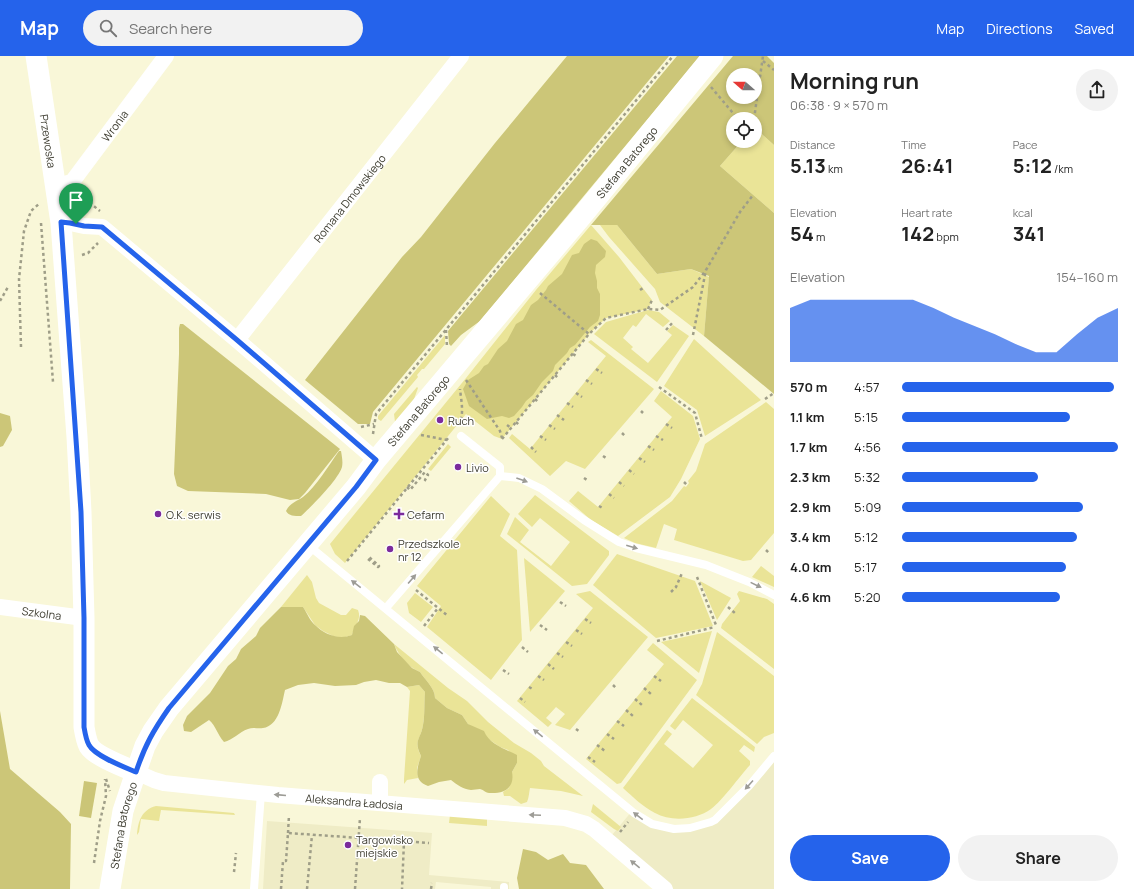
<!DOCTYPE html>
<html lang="en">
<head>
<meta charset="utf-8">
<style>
	:root { --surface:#fff; --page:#f2f2f2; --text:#222; --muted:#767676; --accent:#2563eb }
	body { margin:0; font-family:Manrope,sans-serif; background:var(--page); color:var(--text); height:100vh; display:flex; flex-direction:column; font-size:15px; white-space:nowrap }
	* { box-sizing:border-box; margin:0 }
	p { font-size:13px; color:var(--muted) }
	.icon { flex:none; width:22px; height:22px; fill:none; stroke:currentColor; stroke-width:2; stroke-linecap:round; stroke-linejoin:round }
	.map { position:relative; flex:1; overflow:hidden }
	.side { display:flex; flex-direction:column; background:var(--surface); width:360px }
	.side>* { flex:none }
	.needle { width:26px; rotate:290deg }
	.buttons { position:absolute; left:726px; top:12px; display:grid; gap:8px }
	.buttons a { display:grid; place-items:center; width:36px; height:36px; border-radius:50%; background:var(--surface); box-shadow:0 2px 6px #0003; font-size:20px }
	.pin { position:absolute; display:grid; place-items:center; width:34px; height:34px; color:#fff; margin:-41px -17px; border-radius:50% 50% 50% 0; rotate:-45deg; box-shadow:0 0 4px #0007 }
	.pin .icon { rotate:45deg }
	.round { display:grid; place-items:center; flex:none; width:42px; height:42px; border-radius:21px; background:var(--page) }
	.headline { display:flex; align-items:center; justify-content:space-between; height:68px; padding:0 16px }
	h1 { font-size:22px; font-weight:700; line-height:30px }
	.figures { display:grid; grid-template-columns:repeat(3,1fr); gap:6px; height:68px; padding:4px 16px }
	.figures div { display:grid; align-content:center }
	.figures b { font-size:20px; font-weight:700 }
	.figures small { font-size:11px; font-weight:400 }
	.figures p { font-size:11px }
	.chart { height:112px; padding:8px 16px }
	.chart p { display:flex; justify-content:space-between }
	.chart svg { width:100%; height:72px; margin-top:4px; fill:var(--accent); opacity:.7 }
	.action { display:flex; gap:8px; margin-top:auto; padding:8px 16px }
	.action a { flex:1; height:46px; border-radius:24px; background:var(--accent); color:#fff; font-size:16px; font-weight:700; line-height:46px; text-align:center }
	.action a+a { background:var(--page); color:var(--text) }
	ul { padding:0 16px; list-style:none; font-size:13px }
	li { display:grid; grid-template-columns:64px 48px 1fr; align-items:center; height:30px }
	li i { height:10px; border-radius:5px; background:var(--accent) }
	header { display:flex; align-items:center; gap:24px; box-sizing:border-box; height:56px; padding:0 20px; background:var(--accent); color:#fff }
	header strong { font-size:19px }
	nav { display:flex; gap:22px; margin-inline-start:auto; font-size:14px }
	.search { width:280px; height:36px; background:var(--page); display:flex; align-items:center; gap:10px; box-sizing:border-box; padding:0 14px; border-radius:22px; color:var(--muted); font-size:15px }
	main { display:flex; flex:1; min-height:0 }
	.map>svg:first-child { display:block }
</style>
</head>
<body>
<header>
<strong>Map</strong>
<div class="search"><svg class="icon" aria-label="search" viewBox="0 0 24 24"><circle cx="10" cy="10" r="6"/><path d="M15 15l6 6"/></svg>Search here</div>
<nav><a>Map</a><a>Directions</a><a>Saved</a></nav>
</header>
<main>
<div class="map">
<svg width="774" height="833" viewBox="0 0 774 833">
	<rect width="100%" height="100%" fill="#f9f7d8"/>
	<g fill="#efecc6">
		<polygon points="774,700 774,833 665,833 607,785 632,755 664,771 711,766"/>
		<polygon points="267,765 432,777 429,819 509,826 509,833 491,833 491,831 436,826 435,833 263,833"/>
	</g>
	<g fill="#eae497">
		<polygon points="755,72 774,89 774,157 720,110 742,85 755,85"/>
		<polygon points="591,169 619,201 652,244 648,253 606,262 589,278 502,383 494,380 466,358 345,507 335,498 330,488 466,322 536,234"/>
		<polygon points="600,169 617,169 657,218 691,213 709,221 704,280 660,246 655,233 609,181"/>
		<polygon points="648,254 659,256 670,265 663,271 646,258 636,271 633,269 623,282 633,291 631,293 648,307 672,279 667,275 673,269 689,280 657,326 594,278 606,266"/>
		<polygon points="445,279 445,288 424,313 422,313 417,319 418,321 381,365 378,363 378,360"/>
		<polygon points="694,283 761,344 705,380 697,354 664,330"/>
		<polygon points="591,284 654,333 585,413 566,405 550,420 509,382 512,378 530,393 606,300 588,286"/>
		<polygon points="417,331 418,332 413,346 395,366 394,358"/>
		<polygon points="661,335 693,360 700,383 681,423 670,441 618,480 591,464 569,445 578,435 598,451 672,361 654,345"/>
		<polygon points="766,346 774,353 774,477 751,504 743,505 674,484 677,473 664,468 656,492 635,487 624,482 672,445 684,430 686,431 689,427 688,425 696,415 705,388"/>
		<polygon points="448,388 451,391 431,415 428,413"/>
		<polygon points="535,439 609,495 609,499 587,528 572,530 507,478 515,461 529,474 520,486 551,510 570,486 540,462 532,471 518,458"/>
		<polygon points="491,440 510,458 500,480 517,494 522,584 491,624 427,571 441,550 417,530"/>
		<polygon points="617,498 695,525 713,570 656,582 593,529"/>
		<polygon points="524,502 565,535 530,576"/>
		<polygon points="761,510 774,520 774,531 752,521"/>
		<path d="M307 519 312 526 316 542 319 547 341 559H346L352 552 358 554C362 564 354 570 352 579L342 582 333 580 323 575 315 569 303 551H281Z"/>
		<polygon points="700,525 731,542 717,564"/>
		<polygon points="590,535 648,581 570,674 555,669 565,658 556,651 546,662 552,667 548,671 517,645 593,552 576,538"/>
		<polygon points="739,535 767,543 774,548 774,613 721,572 722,568 740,545 737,538"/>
		<polygon points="415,537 433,551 421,566 409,557 407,547"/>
		<polygon points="712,575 699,617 661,586"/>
		<polygon points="717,576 774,620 774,677 764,681 757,688 696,639 702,628"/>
		<polygon points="653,587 697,624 621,727 617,728 586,703 664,608 647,594"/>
		<path d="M394 588 448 632 467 645 488 666 514 687 531 697 541 705 544 710 583 740 561 735 530 732C529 737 529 741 527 746L521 748 510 740H504L503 736 509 732 512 716 517 707 508 694 500 691 487 682 468 668 462 659 447 652 435 642C435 632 425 624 420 616 408 611 399 600 394 588Z"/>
		<path d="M419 629 425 636C424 647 425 658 423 669 421 683 413 685 421 700L417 712 418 722 407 724 404 728V723L410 635 407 631Z"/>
		<path d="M692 642 755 691 754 696 744 689 739 695 750 705V709C739 721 723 744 711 753 696 764 671 766 655 757 643 751 633 741 623 732L667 674 672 678 664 688 693 712 713 689 683 664 675 674 670 670Z"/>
		<polygon points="593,748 621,771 618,775 614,773 591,756"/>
		<path d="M156 750 234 757 235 759 161 754 159 765 141 763 139 776 137 779C138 766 141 754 156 750Z"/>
		<polygon points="450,759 487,762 487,770 449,767"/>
	</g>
	<g fill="#ccc678" fill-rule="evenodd">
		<polygon points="567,0 669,0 373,356 370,368 358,368 305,324 402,201 421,181 495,87"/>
		<polygon points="677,0 700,0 480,265 461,279 451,290 449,288 448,275"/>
		<path d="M733 0H767L774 7V89L755 72V63H733V85H742L720 110 774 157V338L704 280 709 220 691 213 657 218 617 169H591ZM733 19H755V41H733Z"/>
		<polygon points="591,183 597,185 606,195 605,201 596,209 595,217 597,225 597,232 600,238 600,259 598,265 590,271 575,289 570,292 567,297 555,309 553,315 542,326 533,339 526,345 522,351 514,360 509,362 502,360 487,363 469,350 463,333 468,324 479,317 484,310 488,308 498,293 507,285 516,268 523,264 531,249 538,244 546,234 548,230 562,218 572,199 579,197 584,188"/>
		<polygon points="180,268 183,268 340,393 305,437 299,443 290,444 266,438 188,435 177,430 174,418 179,298 179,272"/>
		<polygon points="0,357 10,360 12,374 3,390 0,391"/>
		<path d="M339 395H341C342 401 343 406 342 411 338 424 311 451 301 460 294 460 289 460 286 455 289 448 297 445 303 441 316 431 329 409 339 395Z"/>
		<path d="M281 551H303C307 557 310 565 315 569 325 579 339 584 352 579L354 570 359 565 360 559 365 560 394 588 397 596 412 612 420 616C425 624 435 632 435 642L447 652 462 659 468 668 484 675C489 688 505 693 517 699V707L512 716C515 732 504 738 489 737 486 737 484 734 480 733 477 733 474 734 471 734 463 733 457 729 451 724L439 726 428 730C413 725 417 712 421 700 413 684 421 683 423 669 425 659 424 647 425 636L419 629 407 631 400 627H389L376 624 364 626 356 629 335 630 314 627 298 629 285 634C282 647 279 670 263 672 258 673 253 671 248 673 239 676 233 684 224 686 217 678 216 670 209 664L191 676 184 675 183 669 187 660 210 637 228 610 236 603 241 593 256 580 260 572Z"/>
		<polygon points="0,655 10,713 60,756 71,768 70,833 0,833"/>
		<polygon points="523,793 536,796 548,804 563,798 570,807 586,809 604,833 519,833 517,822"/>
	</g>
	<polygon fill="#cbc577" points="84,725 97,727 91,762 79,760"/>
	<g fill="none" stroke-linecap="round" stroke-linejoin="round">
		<g stroke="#9f9e88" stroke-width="2.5" stroke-dasharray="3 3" stroke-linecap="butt">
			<polyline points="763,5 774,14"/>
			<polyline points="711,31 738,63"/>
			<polyline points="754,63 763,0"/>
			<polyline points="80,139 100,155"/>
			<polyline points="41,167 53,326"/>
			<polyline points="82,199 88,197 98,187"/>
			<polyline points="640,234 643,232"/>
			<polyline points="540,237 589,278"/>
			<polyline points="0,245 8,231"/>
			<polyline points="648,253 652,244"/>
			<polyline points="446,274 447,291"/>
			<polyline points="666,274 674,265"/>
			<polyline points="693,279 706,214 740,156 753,139"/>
			<polyline points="21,291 19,223 24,175 31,155 40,147"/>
			<polyline points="573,298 576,300"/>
			<polyline points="596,313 602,317"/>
			<polyline points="555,319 558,322"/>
			<polyline points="466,324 500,375 502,382"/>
			<polyline points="586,324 592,328"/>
			<polyline points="659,331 695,357 702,383"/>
			<polyline points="576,337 582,341"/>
			<polyline points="535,343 538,346"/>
			<polyline points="765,343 774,337"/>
			<polyline points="567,347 573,351"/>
			<polyline points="641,355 643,357"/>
			<polyline points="557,359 564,364"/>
			<polyline points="516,366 519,369"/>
			<polyline points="666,368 672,372"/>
			<path d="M458 369C465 360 461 344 460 333"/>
			<polyline points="507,369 511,372"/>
			<polyline points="549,369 555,373"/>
			<polyline points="361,371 374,368"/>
			<polyline points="622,377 625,380"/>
			<polyline points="373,378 376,358 673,0"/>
			<polyline points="421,379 447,384"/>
			<polyline points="540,380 546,384"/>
			<polyline points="656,380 663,384"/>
			<polyline points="502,383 589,278 606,262 648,253 660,254 693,231 706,214"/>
			<polyline points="648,390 654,394"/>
			<polyline points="531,391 536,396"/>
			<polyline points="603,400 606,402"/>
			<polyline points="639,402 645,406"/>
			<polyline points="629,414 634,418"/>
			<polyline points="584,422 587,424"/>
			<polyline points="619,426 624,430"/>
			<polyline points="684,426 687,429"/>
			<polyline points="407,431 410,434 425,416 428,419 425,424 427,425"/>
			<polyline points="609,438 614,442"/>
			<polyline points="599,450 604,453"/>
			<polyline points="766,494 770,498"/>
			<polyline points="368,503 378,511 379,510 369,501"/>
			<polyline points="347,505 449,381"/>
			<polyline points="697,521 716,569"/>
			<polyline points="416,534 448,560"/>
			<polyline points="671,536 676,531 682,517"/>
			<polyline points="560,546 566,550"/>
			<polyline points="728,551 736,558"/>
			<polyline points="585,563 591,567"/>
			<polyline points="540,569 547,574"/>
			<polyline points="424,570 438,552"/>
			<polyline points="576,574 582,578"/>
			<polyline points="657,585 715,571"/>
			<polyline points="566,586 572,590"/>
			<polyline points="522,591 528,596"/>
			<polyline points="557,597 563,601"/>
			<polyline points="548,608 554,613"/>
			<polyline points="503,614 509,618"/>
			<polyline points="538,620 544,624"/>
			<polyline points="654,620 661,625"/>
			<polyline points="613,629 616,632"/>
			<polyline points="529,631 534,634"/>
			<polyline points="644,632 651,638"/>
			<polyline points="520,642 525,646"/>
			<polyline points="635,643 642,649"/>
			<polyline points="626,654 633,660"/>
			<polyline points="617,665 624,670"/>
			<polyline points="576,673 580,676"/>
			<polyline points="607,678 614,683"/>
			<polyline points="597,689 605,695"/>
			<polyline points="588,701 595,706"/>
			<polyline points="106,723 110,735"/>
			<polyline points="620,776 628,766"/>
			<polyline points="288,777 289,759"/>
			<polyline points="404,785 429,787"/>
			<polyline points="94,807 100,765 106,740 105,723"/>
			<polyline points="234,816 236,797"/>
			<polyline points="281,833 283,805 286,805 288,777 404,785 402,833"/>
			<polyline points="307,833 312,779"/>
			<polyline points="355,833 360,762"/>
			<polyline points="431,833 432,827"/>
		</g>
		<g stroke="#fff" stroke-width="8">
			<polyline points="461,380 500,411 500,420"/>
			<polyline points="308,489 634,757 652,768 674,773 690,772 711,766 715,764 749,730 774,700"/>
			<polyline points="386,552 500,420 519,422 542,433 584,464 619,486 636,492 706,509 749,526 774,539"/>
			<polyline points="254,833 261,737"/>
			<polyline points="504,833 504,831"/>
		</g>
		<g stroke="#fff" stroke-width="16">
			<path id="s1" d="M55 130 72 126 166 0"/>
			<polyline points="61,167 70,167 84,170 102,171 237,284 376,404"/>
			<path id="s2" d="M237 284 461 0"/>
			<path id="s3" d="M0 551 84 562"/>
			<path id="s4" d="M136 716 154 724 164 727 278 739 565 762 586 768 594 773 665 833"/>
			<polyline points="380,747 380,726"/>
		</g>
		<g stroke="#fff" stroke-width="21">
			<path id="s5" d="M36 0 61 167 77 381 81 456 84 562V671C85 677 86 684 89 690 95 700 124 711 136 716"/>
			<path id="s6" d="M110 833 123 755 136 716 145 690 153 675 169 652 356 431 376 404 581 161 713 0"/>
		</g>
	</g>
	<defs><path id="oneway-solid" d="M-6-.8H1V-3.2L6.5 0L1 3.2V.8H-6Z"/></defs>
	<g fill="#9d9c96">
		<use href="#oneway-solid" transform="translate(522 424) rotate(20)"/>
		<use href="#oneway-solid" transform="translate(632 491) rotate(16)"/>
		<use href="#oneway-solid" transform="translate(412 523) rotate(-49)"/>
		<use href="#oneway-solid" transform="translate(356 528) rotate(-142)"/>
		<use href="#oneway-solid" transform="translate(756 529) rotate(26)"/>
		<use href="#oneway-solid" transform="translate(438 594) rotate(-141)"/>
		<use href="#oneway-solid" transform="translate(538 677) rotate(-141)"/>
		<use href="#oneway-solid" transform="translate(749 729) rotate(132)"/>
		<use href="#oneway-solid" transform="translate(280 739) rotate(-175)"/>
		<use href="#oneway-solid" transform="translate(535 759) rotate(-177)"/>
		<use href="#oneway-solid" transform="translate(638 760) rotate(-142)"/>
		<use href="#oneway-solid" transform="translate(635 808) rotate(-141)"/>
	</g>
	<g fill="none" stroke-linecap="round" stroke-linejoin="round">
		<defs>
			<path id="route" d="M61 166 70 167 84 170 102 171 237 284 376 404 356 431 169 652C153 675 145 689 136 716 124 711 95 700 89 689 86 684 85 677 84 671V562L81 456Z"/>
		</defs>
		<use href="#route" stroke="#fff" stroke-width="8"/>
		<use href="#route" stroke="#2563eb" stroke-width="5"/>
	</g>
	<g fill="#7b2b9c" stroke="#fff" stroke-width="1.5">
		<circle cx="440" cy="364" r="4"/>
		<circle cx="458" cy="411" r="4"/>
		<circle cx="158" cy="458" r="4"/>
		<path d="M397 452h4v4h4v4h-4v4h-4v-4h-4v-4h4z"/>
		<circle cx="390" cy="493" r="4"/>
		<circle cx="348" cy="789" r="4"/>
	</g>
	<g text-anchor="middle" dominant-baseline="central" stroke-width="3" stroke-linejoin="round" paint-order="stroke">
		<g font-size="11" fill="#3b3a2e" stroke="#fff">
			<text stroke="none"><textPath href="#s1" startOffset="88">Wronia</textPath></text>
			<text stroke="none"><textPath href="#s5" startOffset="86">Przewoska</textPath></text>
			<text stroke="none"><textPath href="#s6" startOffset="905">Stefana Batorego</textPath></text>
			<text stroke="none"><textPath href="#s2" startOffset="181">Romana Dmowskiego</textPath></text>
			<text stroke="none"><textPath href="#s6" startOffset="581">Stefana Batorego</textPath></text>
			<text stroke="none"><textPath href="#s3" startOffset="42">Szkolna</textPath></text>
			<text stroke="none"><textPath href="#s4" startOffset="221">Aleksandra Ładosia</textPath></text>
			<text stroke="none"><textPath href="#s6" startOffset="65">Stefana Batorego</textPath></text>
		</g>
		<g font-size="11" fill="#3b3a2e" stroke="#fff" text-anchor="start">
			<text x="448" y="364">Ruch</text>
			<text x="466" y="411">Livio</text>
			<text x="166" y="458">O.K. serwis</text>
			<text x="407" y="458">Cefarm</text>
			<text x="398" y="487">Przedszkole<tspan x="398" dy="13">nr 12</tspan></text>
			<text x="356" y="783">Targowisko<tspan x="356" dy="13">miejskie</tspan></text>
		</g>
	</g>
</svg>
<div class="buttons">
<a><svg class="needle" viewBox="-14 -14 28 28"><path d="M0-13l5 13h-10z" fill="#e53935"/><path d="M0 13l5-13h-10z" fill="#767676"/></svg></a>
<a><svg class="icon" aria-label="locate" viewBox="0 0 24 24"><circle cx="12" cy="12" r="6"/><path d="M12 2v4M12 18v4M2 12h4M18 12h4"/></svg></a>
</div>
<div class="pin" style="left:76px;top:168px;background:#1e9e55"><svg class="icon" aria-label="arrive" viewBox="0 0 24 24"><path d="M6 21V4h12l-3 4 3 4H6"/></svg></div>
</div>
<section class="side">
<div class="headline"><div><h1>Morning run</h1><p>06:38 · 9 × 570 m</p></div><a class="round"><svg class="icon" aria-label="share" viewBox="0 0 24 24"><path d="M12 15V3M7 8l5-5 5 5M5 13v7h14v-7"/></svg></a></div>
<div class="figures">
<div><p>Distance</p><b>5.13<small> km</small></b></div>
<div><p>Time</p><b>26:41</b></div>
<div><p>Pace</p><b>5:12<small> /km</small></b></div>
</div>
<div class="figures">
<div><p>Elevation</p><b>54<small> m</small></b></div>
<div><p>Heart rate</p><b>142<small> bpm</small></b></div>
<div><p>kcal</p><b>341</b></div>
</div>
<div class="chart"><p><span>Elevation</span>154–160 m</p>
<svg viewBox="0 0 160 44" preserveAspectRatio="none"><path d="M0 44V11L10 6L20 6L30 6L40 6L50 6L60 6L70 11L80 17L90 22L100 27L110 33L120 38L130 38L140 27L150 17L160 11V44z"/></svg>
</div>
<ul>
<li><b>570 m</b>4:57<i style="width:98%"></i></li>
<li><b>1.1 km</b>5:15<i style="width:78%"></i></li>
<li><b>1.7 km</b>4:56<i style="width:100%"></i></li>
<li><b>2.3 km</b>5:32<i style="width:63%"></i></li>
<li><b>2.9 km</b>5:09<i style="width:84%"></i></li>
<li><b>3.4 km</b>5:12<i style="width:81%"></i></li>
<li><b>4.0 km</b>5:17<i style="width:76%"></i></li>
<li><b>4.6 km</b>5:20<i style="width:73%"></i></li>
</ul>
<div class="action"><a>Save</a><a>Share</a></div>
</section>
</main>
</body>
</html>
